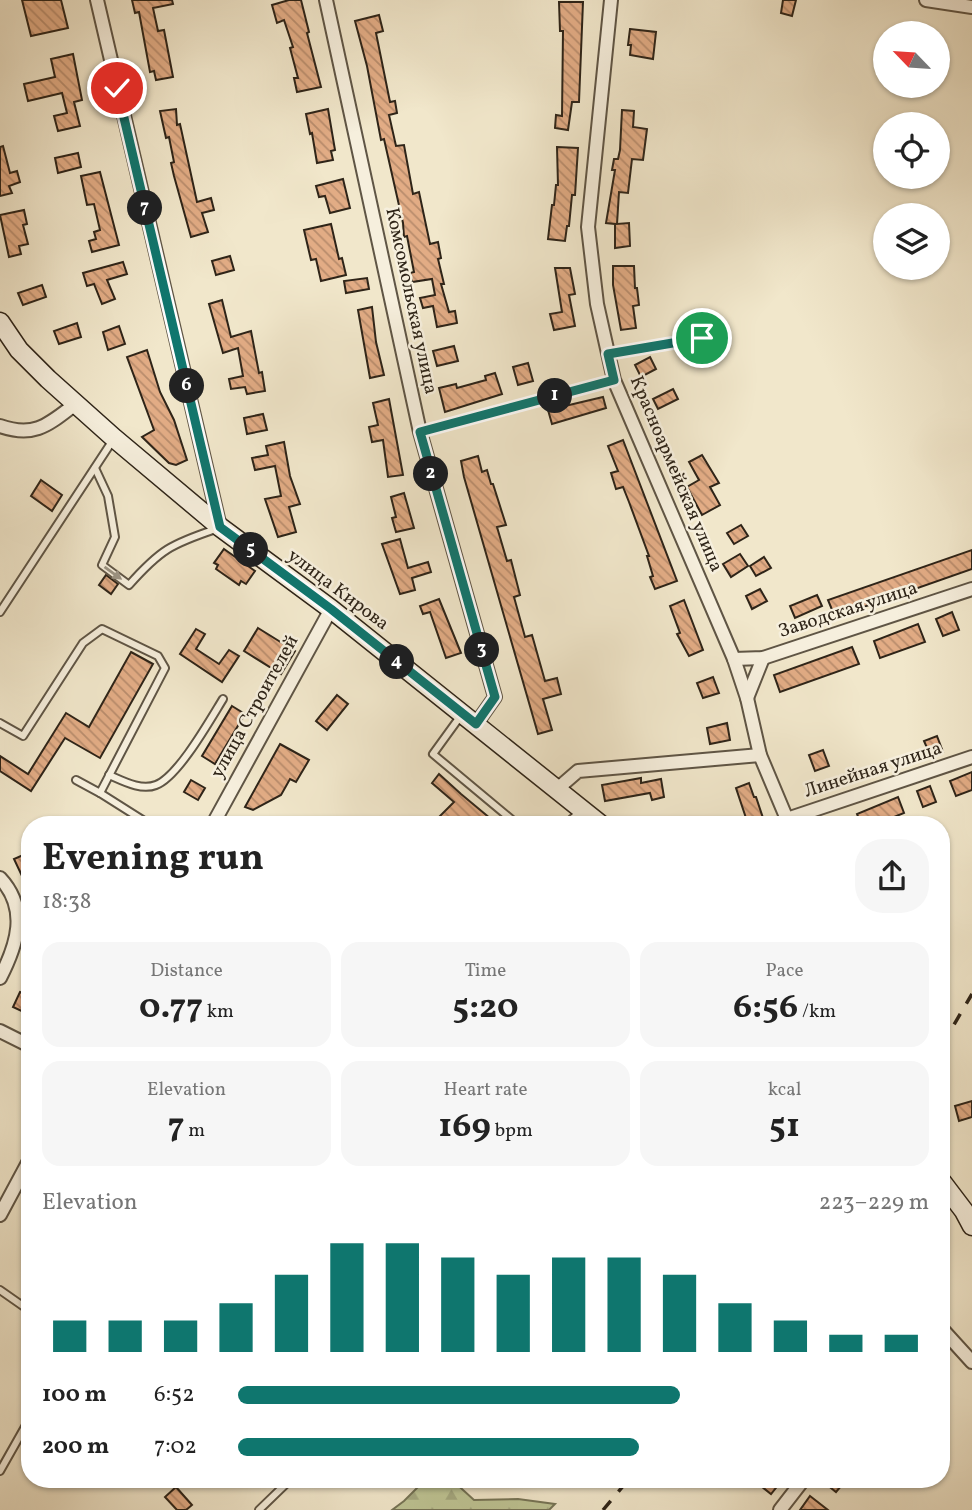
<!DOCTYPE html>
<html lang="en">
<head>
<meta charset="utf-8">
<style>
	:root { --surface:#fff; --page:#f6f6f6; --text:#222; --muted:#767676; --accent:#0f766e }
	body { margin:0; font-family:Vollkorn,serif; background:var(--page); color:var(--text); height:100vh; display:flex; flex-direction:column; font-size:26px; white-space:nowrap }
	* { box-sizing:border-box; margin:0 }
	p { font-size:23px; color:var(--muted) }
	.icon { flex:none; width:38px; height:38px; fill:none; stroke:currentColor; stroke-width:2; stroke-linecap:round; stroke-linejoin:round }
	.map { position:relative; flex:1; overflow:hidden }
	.drawer { position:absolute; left:21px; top:816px; width:929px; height:672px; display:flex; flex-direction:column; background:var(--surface); border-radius:28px; box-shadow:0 2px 5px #0004 }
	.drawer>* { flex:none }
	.needle { width:46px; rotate:295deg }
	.buttons { position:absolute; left:873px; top:21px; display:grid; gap:14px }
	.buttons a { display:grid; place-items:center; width:77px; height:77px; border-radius:50%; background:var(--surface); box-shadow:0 2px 5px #0004; font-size:35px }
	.pin { position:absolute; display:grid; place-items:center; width:60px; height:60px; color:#fff; margin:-30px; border:4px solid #fff; border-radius:50%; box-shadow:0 2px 7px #0007 }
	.km { position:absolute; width:35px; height:35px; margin:-18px; border-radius:50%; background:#222; color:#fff; font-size:19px; line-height:35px; text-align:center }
	.round { display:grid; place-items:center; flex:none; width:74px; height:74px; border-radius:28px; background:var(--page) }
	.head { display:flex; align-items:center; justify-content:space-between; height:119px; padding:0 21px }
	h1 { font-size:38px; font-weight:700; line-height:52px }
	.figures { display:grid; grid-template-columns:repeat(3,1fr); gap:10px; height:119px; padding:7px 21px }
	.figures div { display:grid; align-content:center; border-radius:18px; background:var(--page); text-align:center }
	.figures b { font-size:35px; font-weight:700 }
	.figures small { font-size:19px; font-weight:400 }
	.figures p { font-size:19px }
	.chart { height:196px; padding:14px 21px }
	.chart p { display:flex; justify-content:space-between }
	.chart svg { width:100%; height:126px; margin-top:7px; stroke:var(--accent); stroke-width:6 }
	ul { padding:0 21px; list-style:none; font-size:23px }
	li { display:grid; grid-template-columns:112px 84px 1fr; align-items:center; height:52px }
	li i { height:18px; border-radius:9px; background:var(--accent) }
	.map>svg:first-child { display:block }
</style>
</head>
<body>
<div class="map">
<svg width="972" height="1510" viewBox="0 0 972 1510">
	<defs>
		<pattern id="forest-firs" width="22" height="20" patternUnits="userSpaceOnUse" patternTransform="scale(1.75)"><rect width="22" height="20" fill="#bec494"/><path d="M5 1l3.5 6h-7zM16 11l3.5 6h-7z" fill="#a4a87f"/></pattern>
		<pattern id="building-back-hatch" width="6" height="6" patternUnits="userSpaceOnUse" patternTransform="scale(1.75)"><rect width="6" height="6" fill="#e2ac85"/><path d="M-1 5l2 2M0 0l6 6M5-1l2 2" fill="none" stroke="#b88c6c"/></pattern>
	</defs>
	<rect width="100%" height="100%" fill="#f1e7cb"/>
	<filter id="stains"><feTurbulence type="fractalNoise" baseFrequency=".00286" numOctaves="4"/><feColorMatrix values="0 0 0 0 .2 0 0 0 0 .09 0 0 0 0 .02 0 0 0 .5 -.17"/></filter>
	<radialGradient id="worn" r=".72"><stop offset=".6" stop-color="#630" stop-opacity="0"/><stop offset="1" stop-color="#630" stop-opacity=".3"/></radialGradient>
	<polygon fill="url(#forest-firs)" stroke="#767456" stroke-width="2" points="426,1479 451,1479 474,1500 518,1499 555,1504 549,1510 392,1510 404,1501"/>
	<g fill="url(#building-back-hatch)" stroke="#2e2418" stroke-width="2">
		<polygon points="22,0 61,0 68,28 31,36"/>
		<polygon points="132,0 172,0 173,4 153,8 158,31 164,30 173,77 156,80 154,71 150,72 139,12 135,13"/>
		<polygon points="289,0 301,0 309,32 307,33 321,87 297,92 294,78 298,78 290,48 293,47 284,20 277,23 272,5"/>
		<polygon points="783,0 796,0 792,16 781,13"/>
		<polygon points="559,2 583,2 579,102 572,102 568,130 555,128 556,115 562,116 563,31 560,31"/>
		<polygon points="379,15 383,31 376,33 390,102 395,101 397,113 389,115 396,146 404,145 413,194 419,192 430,244 438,242 441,258 438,259 444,284 441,284 449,312 455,311 457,323 437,327 433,306 423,308 420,298 435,295 432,279 412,282 410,273 414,272 407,236 404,237 403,223 384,139 381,140 367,66 355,21"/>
		<polygon points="630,29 656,32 653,59 630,55 631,45 628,45"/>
		<polygon points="73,54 82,100 74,102 80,126 58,131 54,116 67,113 62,93 28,101 24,84 55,77 51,59"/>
		<polygon points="176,109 177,125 180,124 197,202 211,198 214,210 202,213 208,232 191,237 174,176 171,163 174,162 169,137 166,138 160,111"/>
		<polygon points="328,109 335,150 331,151 333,160 317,163 312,133 310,134 306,114"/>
		<polygon points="622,110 634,111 633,127 647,129 643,160 632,159 628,193 619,192 617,224 629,223 630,246 615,248 615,224 606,223 615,170 612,170 614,159 618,159 620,150"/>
		<polygon points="3,146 10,173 17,171 20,182 9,186 12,193 0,196 0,147"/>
		<polygon points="557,147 578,148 575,195 572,195 569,226 567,226 565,241 548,239 552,205 554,205 556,185 558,185"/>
		<polygon points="78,153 81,167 58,173 55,158"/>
		<polygon points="100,172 119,245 92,252 89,241 96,239 94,232 100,230 94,204 87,205 81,176"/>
		<polygon points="343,179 350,208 330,213 325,196 319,197 316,186"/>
		<polygon points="24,210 27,224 23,225 28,244 19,246 21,254 9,257 0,215"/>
		<polygon points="331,224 339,259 342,258 346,275 321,281 316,259 311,260 304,230"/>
		<polygon points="230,256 234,270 216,275 212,261"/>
		<polygon points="123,262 127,274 107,280 115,299 102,304 94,284 87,286 83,273"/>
		<polygon points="613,266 634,266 635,288 637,288 639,305 633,306 636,328 621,330 613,285"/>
		<polygon points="555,268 570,268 575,294 569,295 575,326 554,330 550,314 562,312"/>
		<polygon points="367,278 369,289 346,293 344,281"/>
		<polygon points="42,285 46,297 23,305 18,293"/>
		<polygon points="222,300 231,337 251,331 259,373 262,372 265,391 247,394 245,387 231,389 229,379 243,376 238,348 223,353 209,304"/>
		<polygon points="372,307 376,342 384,375 370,378 358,310"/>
		<polygon points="77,323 81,337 59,344 54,331"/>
		<polygon points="119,326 125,344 108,350 103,332"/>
		<polygon points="454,346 458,361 437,366 433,351"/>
		<polygon points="147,350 160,392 174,420 187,460 176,465 169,463 142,437 154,430 127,357"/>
		<polygon points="650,357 656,369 641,377 635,365"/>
		<polygon points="528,363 533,381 518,385 513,367"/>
		<polygon points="495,373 502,394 445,412 439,388 456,384 457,388 486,380 485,376"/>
		<polygon points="673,389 678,399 658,409 653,399"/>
		<polygon points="603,397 606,408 552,424 548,410"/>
		<polygon points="389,399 403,475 388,477 383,440 372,442 369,427 378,425 373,403"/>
		<polygon points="263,414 267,430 247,434 244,418"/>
		<polygon points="623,440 677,581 655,589 650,577 653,576 647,556 649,556 629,502 623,487 616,489 611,473 618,471 608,446"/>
		<polygon points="284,442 290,476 300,504 289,507 296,532 278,537 265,499 281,496 275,466 255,470 252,458 268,455 266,446"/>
		<polygon points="702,455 719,483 710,487 720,505 702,515 687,487 699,480 689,462"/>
		<polygon points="478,456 482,472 487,470 491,484 493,484 506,525 497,527 507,561 511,560 520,595 514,597 525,637 532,635 545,681 557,678 561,694 543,699 552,730 538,734 464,477 461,461"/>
		<polygon points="41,480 62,495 52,511 31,496"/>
		<polygon points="404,493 414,528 396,532 392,518 396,517 391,497"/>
		<polygon points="741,525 748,536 734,544 727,533"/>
		<polygon points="400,539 408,568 428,562 431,572 412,578 415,590 400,594 382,544"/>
		<polygon points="224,549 255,571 246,584 241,581 239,585 216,569 218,565 214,563"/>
		<polygon points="972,550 972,569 835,617 828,600"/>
		<polygon points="740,554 748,566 731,577 723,564"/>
		<polygon points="764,557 771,568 756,576 750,566"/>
		<polygon points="106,575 118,584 111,594 99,585"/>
		<polygon points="760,589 767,601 752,609 746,596"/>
		<polygon points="817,595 822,606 795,618 790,606"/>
		<polygon points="439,599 461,653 446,658 430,612 423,614 420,606"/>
		<polygon points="684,600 703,650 689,656 677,634 680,633 670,606"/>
		<polygon points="952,612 959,630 943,636 936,619"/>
		<polygon points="918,624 925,642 880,658 874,641"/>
		<polygon points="258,628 295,651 281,674 244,651"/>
		<polygon points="196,629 205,634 196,649 219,664 229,650 239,656 222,682 180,654"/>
		<polygon points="852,647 859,664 780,692 774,675"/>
		<polygon points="131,652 153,664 100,758 65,738 31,791 0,771 0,756 28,774 66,713 89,727"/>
		<polygon points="713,677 719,693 703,698 697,683"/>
		<polygon points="337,695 348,704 327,730 316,721"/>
		<polygon points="232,706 245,714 215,764 202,756"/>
		<polygon points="727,723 730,740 710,744 707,728"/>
		<polygon points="937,736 943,752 931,757 924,741"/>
		<polygon points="280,744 309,760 296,782 290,779 281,795 253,810 245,807"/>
		<polygon points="823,750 829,766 815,771 809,755"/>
		<polygon points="972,772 972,790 956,796 950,781"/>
		<polygon points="439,774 461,794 497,824 451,824 439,817 454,802 432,783"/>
		<polygon points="641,778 641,783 661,779 664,797 652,800 650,793 605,801 602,785"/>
		<polygon points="191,780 205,788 198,800 184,792"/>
		<polygon points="749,783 754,797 756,797 765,824 748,824 736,788"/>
		<polygon points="930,786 936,802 923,807 917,791"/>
		<polygon points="898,797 904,813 877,824 861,824 857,814"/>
		<polygon points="30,852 30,873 22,876 14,859"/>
		<polygon points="20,992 30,996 30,1015 13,1007"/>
		<polygon points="972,1101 972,1117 959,1121 955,1106"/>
		<polygon points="752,1479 783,1479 771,1494"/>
		<polygon points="820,1479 847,1479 836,1492"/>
		<polygon points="176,1487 192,1505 186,1510 177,1510 165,1497"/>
		<polygon points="810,1496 828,1510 800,1510"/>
	</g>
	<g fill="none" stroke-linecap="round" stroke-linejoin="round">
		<defs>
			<g id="lane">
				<polyline points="608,354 702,338"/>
				<polyline points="420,432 614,380"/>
				<path d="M95 468 108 496 115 537 102 565 129 585C160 550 171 544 216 529"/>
				<polyline points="0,612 113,440"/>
				<polyline points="462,714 433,754 517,824"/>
				<polyline points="0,723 23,736 83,643 102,629 158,656 165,668 100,793 76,780"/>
				<path d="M109 775C123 781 141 791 156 785 178 777 210 720 223 699"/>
				<polyline points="100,793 149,824"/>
				<polyline points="566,824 581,811"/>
				<polyline points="0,1290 30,1311"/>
				<polyline points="0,1471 30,1418"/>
				<polyline points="259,1510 291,1479"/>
			</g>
			<g id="street">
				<polyline points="97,0 220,527"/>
				<polyline points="326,0 420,432 495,697 476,724"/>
				<polyline points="611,0 588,227 597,304 614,380 734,659 747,698 760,755 789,824"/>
				<polyline points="926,0 972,7"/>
				<path d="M0 426C34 438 48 425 74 405"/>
				<polyline points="734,659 763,658 972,589"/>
				<polyline points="747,698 763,658"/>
				<polyline points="556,790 578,771 760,755"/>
				<polyline points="787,819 972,757"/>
				<polyline points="213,824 331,609"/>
				<path d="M0 878C29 909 17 945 0 978"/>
				<polyline points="0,1031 30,1046"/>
				<polyline points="0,1215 30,1159"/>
				<polyline points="942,1329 972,1362"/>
				<polyline points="780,1510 804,1479"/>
			</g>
			<g id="secondary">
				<polyline points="0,322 19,350 48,379 114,438 220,527 331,609 600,824"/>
				<polyline points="942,1182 964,1211 972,1226"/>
			</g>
		</defs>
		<use href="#lane" stroke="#5f5545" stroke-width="10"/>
		<use href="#street" stroke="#5f5545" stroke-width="16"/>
		<use href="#secondary" stroke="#2e2418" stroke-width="21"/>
		<use href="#lane" stroke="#f6efdd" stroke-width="6"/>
		<use href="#street" stroke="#f6efdd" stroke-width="12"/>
		<use href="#secondary" stroke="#f6efdd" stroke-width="18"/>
		<g stroke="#2e2418" stroke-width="3.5" stroke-dasharray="12 12" stroke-linecap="butt">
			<polyline points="942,1045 972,994"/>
			<polyline points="603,1510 629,1479"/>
		</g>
	</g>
	<defs><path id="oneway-solid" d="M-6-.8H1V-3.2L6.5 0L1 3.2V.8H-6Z" transform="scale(1.75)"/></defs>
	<use fill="#9c9484" href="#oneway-solid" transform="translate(113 573) rotate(36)"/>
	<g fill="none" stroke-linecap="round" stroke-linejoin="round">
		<defs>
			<polyline id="route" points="117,88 220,527 331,609 476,724 495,697 420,432 614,380 608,354 702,338"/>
		</defs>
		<use href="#route" stroke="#fff" stroke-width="14"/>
		<use href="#route" stroke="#0f766e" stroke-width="9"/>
	</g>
	<g text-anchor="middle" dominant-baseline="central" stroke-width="5" stroke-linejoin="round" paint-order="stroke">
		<g font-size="19" fill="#2e2418" stroke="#f6efdd">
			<text transform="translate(411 301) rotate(78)">Комсомольская улица</text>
			<text transform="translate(676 474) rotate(67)">Красноармейская улица</text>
			<text transform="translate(338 590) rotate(37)">улица Кирова</text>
			<text transform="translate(848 610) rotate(-18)">Заводская улица</text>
			<text transform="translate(255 707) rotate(-61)">улица Строителей</text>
			<text transform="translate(873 770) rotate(-18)">Линейная улица</text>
		</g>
	</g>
	<rect width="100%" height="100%" filter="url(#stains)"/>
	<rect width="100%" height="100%" fill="url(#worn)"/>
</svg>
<div class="buttons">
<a><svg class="needle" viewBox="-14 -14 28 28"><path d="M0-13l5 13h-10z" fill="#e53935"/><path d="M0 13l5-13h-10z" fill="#767676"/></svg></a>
<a><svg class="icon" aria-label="locate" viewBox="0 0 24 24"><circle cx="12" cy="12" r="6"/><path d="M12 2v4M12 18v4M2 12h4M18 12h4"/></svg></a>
<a><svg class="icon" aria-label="layers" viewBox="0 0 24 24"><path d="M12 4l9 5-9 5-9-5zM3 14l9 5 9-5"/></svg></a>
</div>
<div class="pin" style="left:702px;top:338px;background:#1e9e55"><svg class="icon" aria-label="arrive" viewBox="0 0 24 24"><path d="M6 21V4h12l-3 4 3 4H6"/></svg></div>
<div class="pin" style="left:117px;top:88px;background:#d93025"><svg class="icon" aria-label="check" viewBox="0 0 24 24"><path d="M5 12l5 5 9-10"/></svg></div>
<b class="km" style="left:555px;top:396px">1</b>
<b class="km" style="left:431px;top:474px">2</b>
<b class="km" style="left:482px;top:650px">3</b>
<b class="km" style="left:397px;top:662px">4</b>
<b class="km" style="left:251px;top:550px">5</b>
<b class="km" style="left:187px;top:386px">6</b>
<b class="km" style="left:145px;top:208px">7</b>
<section class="drawer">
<div class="head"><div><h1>Evening run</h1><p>18:38</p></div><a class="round"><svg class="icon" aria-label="share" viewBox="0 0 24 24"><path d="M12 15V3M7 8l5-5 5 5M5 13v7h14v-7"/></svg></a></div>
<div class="figures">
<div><p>Distance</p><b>0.77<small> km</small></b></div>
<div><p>Time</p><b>5:20</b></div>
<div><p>Pace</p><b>6:56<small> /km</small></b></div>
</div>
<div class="figures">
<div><p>Elevation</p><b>7<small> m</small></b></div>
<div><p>Heart rate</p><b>169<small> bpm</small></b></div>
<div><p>kcal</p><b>51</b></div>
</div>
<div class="chart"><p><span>Elevation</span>223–229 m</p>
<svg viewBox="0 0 160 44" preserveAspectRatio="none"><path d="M5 44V33M15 44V33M25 44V33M35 44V27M45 44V17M55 44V6M65 44V6M75 44V11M85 44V17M95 44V11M105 44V11M115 44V17M125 44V27M135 44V33M145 44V38M155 44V38"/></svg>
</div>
<ul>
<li><b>100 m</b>6:52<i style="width:64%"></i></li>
<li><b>200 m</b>7:02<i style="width:58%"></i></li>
</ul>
</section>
</div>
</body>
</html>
